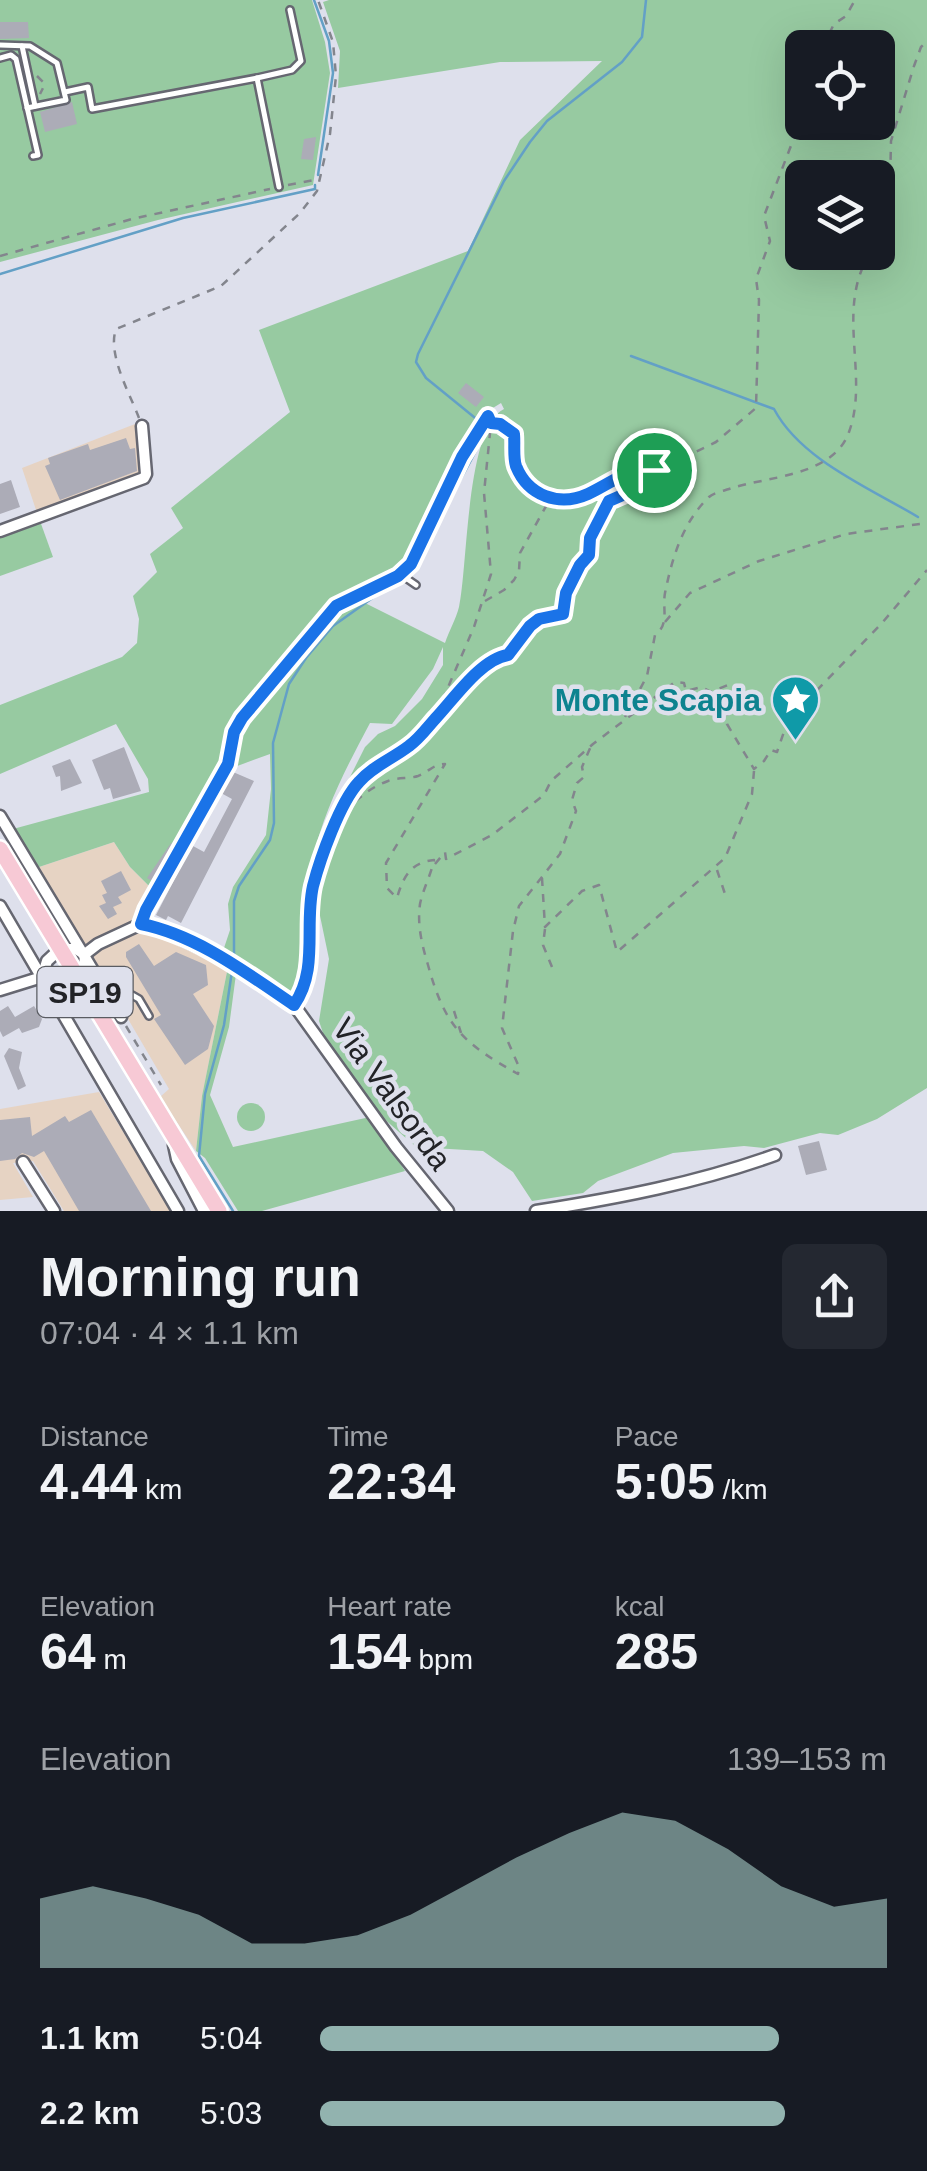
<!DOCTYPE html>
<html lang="en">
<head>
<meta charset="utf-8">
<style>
	:root { --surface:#171b24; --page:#242831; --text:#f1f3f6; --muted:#9ea1a6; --accent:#92b3af }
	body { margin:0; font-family:Helvetica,sans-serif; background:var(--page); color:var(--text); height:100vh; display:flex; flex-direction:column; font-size:38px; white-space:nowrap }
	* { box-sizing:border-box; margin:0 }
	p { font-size:32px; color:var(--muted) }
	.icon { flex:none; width:55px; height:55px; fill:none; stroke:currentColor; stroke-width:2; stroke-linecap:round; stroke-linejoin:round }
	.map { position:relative; height:1211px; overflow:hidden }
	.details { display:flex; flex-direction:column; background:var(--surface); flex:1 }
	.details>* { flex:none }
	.tools { position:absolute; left:785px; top:30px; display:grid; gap:20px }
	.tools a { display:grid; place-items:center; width:110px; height:110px; border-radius:15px; background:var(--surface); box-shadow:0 10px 40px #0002; font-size:50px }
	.pin { position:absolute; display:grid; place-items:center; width:85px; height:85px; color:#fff; margin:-42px; border:5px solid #fff; border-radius:50%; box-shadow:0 2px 10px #0007 }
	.round { display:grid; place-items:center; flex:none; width:105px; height:105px; border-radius:15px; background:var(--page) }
	.head { display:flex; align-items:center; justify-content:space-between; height:170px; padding:0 40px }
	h1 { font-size:55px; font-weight:600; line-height:75px }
	.metrics { display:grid; grid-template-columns:repeat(3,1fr); gap:15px; height:170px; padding:10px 40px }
	.metrics div { display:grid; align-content:center }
	.metrics b { font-size:50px; font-weight:600 }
	.metrics small { font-size:28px; font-weight:400 }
	.metrics p { font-size:28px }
	.chart { height:280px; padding:20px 40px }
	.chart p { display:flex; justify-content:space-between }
	.chart svg { width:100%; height:180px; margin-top:10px; fill:var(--accent); opacity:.7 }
	ul { padding:0 40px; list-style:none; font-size:32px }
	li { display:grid; grid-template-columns:160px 120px 1fr; align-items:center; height:75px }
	li i { height:25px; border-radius:12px; background:var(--accent) }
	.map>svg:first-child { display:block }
</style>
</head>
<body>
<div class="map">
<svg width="927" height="1211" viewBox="0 0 927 1211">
	<rect width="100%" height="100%" fill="#dee0ec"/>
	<g fill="#e6d3c3">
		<polygon points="135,424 144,473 37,513 22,468"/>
		<polygon points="114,842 130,867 152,889 138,922 86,948 39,867"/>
		<polygon points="143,927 157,930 228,967 202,1096 196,1151 160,1097 169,1089 90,954"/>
		<polygon points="99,1092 171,1211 64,1211 33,1161 13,1163 33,1197 0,1200 0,1109"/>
	</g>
	<g fill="#97caa1" fill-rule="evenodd">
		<polygon points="0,0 312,0 325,42 330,73 313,185 158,220 0,262"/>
		<path d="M329 0H927V1088L877 1119 838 1135 820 1133 764 1148 744 1146 673 1153 598 1181 583 1193 532 1201 513 1172 483 1151 416 1147 373 1109 324 1036 319 1021 329 959 319 911V853L334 809 365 747 378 734 395 726 422 699 443 665V647L433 669 392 724 370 723C347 766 324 810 313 858 303 904 310 953 293 996L223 951 230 930 228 904 233 887 266 835 271 789 270 754 229 769 242 725 335 614 357 599 445 643C449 631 456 619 459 607 468 565 466 427 504 409L501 403 488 411 455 462 404 565 348 593 331 605 291 651 236 722 223 766 152 889 130 867 114 842 39 867 13 829 149 792 148 779 116 724 0 774V705L122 657 137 643 139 619 133 596 157 572 150 554 183 528 171 508 290 412 259 330 468 251 520 140 602 61 500 62 338 88 340 51 323 2ZM802 48H878V122H802ZM802 178H878V252H802Z"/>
		<polygon points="40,521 53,557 0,576 0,535"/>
		<polygon points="228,967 236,974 229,1027 210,1095 233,1147 370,1117 405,1171 262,1211 238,1211 205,1158 196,1151 202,1096"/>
		<circle cx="251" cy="1117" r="14"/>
	</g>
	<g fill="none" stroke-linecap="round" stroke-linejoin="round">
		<g stroke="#63a0c6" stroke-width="2.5">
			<polyline points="314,0 329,41 333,73 318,175"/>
			<polyline points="0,274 183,218 315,189 315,185"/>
			<path d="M631 356 774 409C801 460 870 488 918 517"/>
			<polyline points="234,960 234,901 239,886 270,840 274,823 273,743 289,684 306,658 333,626 412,570 484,436 485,426 426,378 416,362 418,354 504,181 530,142 547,121 622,62 642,37 646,0"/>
			<polyline points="232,971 224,1025 205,1094 199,1156 233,1211"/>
		</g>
	</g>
	<g fill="#acacb7">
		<polygon points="0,22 28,22 29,38 0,39"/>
		<polygon points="72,102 77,124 45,132 40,112"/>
		<polygon points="316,137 313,160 301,159 304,139"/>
		<polygon points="466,383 484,397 476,407 458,393"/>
		<polygon points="126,438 130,449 135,448 137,471 60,500 45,466 50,464 48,458 88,444 90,450"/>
		<polygon points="11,480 20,507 0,514 0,484"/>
		<polygon points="124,747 141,791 113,799 110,788 104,790 92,760"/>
		<polygon points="70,759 82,783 61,791 60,776 56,777 52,766"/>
		<polygon points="233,772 254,781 181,923 168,916 166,920 156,915 184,861 193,846 204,852 232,799 221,793"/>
		<polygon points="171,843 176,846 155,883 147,878"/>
		<polygon points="121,871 131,890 118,897 122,903 113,907 117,914 108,919 99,906 106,903 102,895 107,893 101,881"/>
		<polygon points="139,944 154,966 176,952 206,965 208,985 193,994 214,1026 208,1049 185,1065 154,1019 161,1015 126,957 126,952"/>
		<polygon points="8,1006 15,1017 34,1006 42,1019 39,1027 22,1033 19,1028 3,1037 0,1031 0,1011"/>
		<polygon points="9,1048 22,1052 19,1068 26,1086 18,1090 4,1056"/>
		<polygon points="91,1110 151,1211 79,1211 44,1151 34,1157 22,1153 15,1159 0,1161 0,1120 30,1117 32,1136 65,1116 69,1122"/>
		<polygon points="819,1141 827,1170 806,1175 798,1146"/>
	</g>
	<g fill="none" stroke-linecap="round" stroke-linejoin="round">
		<defs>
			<g id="service">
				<polyline points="0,45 30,46 57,63 66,100 27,108"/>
				<polyline points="22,46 35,106"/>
				<polyline points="0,58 11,55 16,59 38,155 33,156"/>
				<polyline points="257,78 292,70 301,61 290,10"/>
				<polyline points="65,92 88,87 92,109 257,78 279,187"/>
				<polyline points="400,574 416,585"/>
				<polyline points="114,1005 132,995 139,999 149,1016"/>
			</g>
			<g id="minor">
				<polyline points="0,531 144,478 146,474 142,426"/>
				<polyline points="0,816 121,1017"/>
				<polyline points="0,906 178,1211"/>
				<polyline points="42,977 47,961 60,949 76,949 84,954"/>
				<polyline points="0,990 42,977 57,981 77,978 84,969 85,954 98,944 141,924 158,928 216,955 294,1005 396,1147 448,1211"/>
				<polyline points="174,1145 177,1159 204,1211"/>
				<polyline points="23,1162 54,1211"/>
				<path d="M536 1211C618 1198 697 1183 775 1155"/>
			</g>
			<polyline id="primary" points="0,849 219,1211"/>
		</defs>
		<use href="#service" stroke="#666771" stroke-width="10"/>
		<use href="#minor" stroke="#666771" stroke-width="15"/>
		<use href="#primary" stroke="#fff" stroke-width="20"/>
		<g stroke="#83858d" stroke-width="2.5" stroke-dasharray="8 8" stroke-linecap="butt">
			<polyline points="822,48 834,24 846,16 855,0"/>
			<polyline points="37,76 45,84 40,94"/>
			<polyline points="288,185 319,179"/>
			<polyline points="878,222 890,184 891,141 914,66 921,47 927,41"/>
			<polyline points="0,256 132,219 270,189"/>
			<path d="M139 418C130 394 107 354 116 329L221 286 300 213 317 191 330 134 336 76 333 42 318 0"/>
			<path d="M491 423 500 424 514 434C516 463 518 485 549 499"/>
			<polyline points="405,570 425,537 463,457 488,416 499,408"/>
			<path d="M485 601 504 590 514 580 519 571 520 553 550 499C588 499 609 477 644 466L652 470"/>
			<polyline points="665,622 690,593 759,561 846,534 927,523"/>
			<polyline points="436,715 474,627 491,574 484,493 491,423 488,416"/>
			<path d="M625 717 647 676 655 635C670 624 662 609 665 593 672 559 682 523 709 497 713 493 723 491 729 489 767 476 833 477 849 432 870 375 834 308 871 252"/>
			<path d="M434 721C451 701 484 658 508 655L530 626 539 619 563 614 566 593 580 565 589 555 591 538 609 501 625 494 633 482 716 442 756 408 759 300 756 279 770 241 764 216 802 117V106"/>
			<path d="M341 813C357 768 403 756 432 722"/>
			<polyline points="435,864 445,852 446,859 492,835 544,795 551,781 593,744 675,682 684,683 686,691 702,687 711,692 728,685 727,724 754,769 764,761 771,750 777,752 788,720 882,623 927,570"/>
			<polyline points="717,870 725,894"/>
			<polyline points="542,878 545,927 582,891 599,885 617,952 725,858 752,794 754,771"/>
			<path d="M145 913C164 863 197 816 225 769 235 753 232 736 243 718L336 605 394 577"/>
			<polyline points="545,929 543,945 552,967"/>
			<path d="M300 996C316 962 306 925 312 890 319 846 344 797 388 781 397 777 409 779 418 776 429 772 433 764 445 764L386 863 387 888 397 898C403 877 411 862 434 860 431 875 423 889 420 904 417 925 422 945 428 965 445 1027 463 1043 518 1074L519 1067 502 1028 513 931 519 906 560 854 576 811 572 800 577 783 584 777 582 767 591 746"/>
			<polyline points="454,1011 461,1033"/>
			<polyline points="126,1026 161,1085"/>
		</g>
		<use href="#service" stroke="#fff" stroke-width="5"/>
		<use href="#minor" stroke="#fff" stroke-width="10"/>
		<use href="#primary" stroke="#f7c9d5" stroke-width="15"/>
	</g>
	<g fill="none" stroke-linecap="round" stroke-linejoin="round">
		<defs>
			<path id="route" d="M488 416 491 423 500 424 514 434C515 444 513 457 516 466 528 496 559 507 588 494 607 485 623 473 644 466L654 470 632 482 625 494 609 501 590 538 589 555 580 565 566 593 563 614 539 619 530 626 508 655C481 659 454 699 435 719 427 728 419 739 409 746 392 759 373 766 359 782 340 802 320 859 313 886 304 926 319 969 294 1005 248 974 197 935 141 924L146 910 228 764 234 732 242 718 336 606 398 576 411 564 462 457Z"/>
		</defs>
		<use href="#route" stroke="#fff" stroke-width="20"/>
		<use href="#route" stroke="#1a73e8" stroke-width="12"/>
	</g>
	<defs>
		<symbol id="sight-pin" viewBox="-11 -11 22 30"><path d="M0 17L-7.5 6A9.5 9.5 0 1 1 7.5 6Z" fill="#0f9aa8" stroke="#dee0ec"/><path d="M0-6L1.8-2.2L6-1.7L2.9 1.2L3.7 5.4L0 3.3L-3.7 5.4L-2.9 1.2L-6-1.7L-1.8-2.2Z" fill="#fff"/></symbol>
	</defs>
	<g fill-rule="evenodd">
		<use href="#sight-pin" x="768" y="672" width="55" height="75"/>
	</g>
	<g text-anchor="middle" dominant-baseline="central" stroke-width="9" stroke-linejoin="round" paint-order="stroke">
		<rect fill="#dee0ec" stroke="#5a5c62" stroke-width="2.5" x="37.5" y="967" width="95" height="50" rx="8"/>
		<g font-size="30" font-weight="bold" fill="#222327">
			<text x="85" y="992">SP19</text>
		</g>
		<g font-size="32" font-weight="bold" fill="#0d838f" stroke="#dee0ec" text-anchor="end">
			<text x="761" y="700">Monte Scapia</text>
		</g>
		<g font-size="32" fill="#222327" stroke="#dee0ec">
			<text transform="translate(392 1094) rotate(54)">Via Valsorda</text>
		</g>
	</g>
</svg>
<div class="tools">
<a><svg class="icon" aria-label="locate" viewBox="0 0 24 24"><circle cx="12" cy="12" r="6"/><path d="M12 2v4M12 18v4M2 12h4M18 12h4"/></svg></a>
<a><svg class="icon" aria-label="layers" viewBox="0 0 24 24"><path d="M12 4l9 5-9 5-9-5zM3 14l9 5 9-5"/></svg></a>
</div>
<div class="pin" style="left:654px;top:470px;background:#1e9e55"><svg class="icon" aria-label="arrive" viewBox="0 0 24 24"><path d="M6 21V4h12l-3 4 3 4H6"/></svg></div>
</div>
<section class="details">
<div class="head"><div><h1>Morning run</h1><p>07:04 · 4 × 1.1 km</p></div><a class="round"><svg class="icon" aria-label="share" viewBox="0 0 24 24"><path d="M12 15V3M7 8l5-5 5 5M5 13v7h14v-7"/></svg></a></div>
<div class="metrics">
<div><p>Distance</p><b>4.44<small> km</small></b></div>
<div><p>Time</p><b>22:34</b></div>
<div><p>Pace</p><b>5:05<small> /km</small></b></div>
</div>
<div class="metrics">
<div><p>Elevation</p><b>64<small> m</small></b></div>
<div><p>Heart rate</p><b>154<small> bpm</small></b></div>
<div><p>kcal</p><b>285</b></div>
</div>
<div class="chart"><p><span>Elevation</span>139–153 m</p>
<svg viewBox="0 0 160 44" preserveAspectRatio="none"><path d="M0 44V27L10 24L20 27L30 31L40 38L50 38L60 36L70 31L80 24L90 17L100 11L110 6L120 8L130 15L140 24L150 29L160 27V44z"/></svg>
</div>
<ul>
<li><b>1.1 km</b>5:04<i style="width:81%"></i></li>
<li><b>2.2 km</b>5:03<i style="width:82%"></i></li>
</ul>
</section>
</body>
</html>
